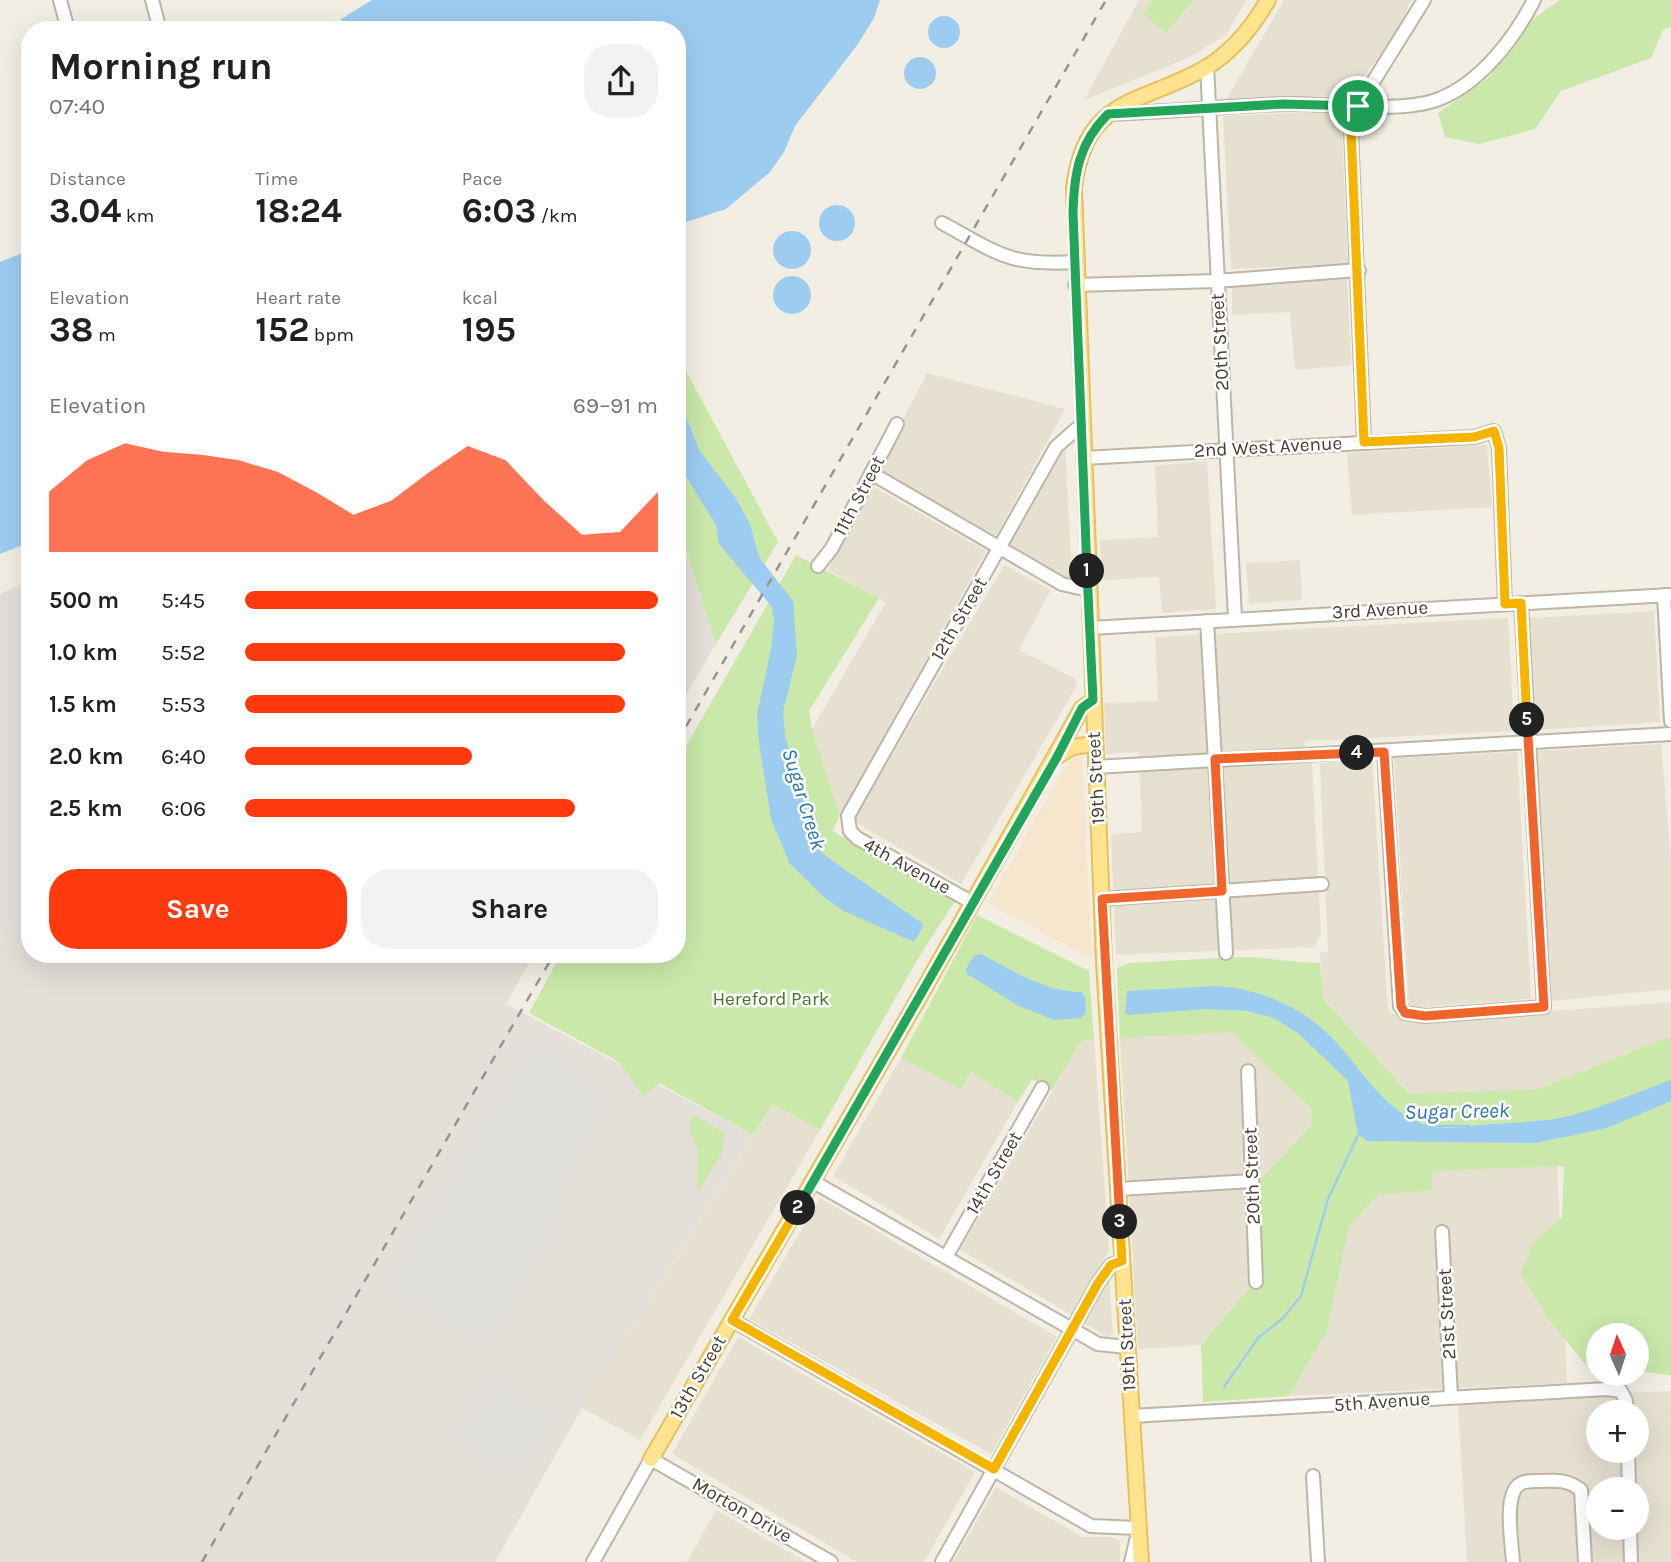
<!DOCTYPE html>
<html lang="en">
<head>
<meta charset="utf-8">
<style>
	:root { --surface:#fff; --page:#f2f2f2; --text:#202124; --muted:#757577; --accent:#ff3a0e }
	body { margin:0; font-family:Karla,sans-serif; background:var(--page); color:var(--text); height:100vh; display:flex; flex-direction:column; font-size:26px; white-space:nowrap }
	* { box-sizing:border-box; margin:0 }
	p { font-size:23px; color:var(--muted) }
	.icon { flex:none; width:38px; height:38px; fill:none; stroke:currentColor; stroke-width:2; stroke-linecap:round; stroke-linejoin:round }
	.map { position:relative; flex:1; overflow:hidden }
	.details { position:absolute; left:21px; top:21px; width:665px; height:942px; display:flex; flex-direction:column; background:var(--surface); border-radius:28px; box-shadow:0 7px 28px #0002 }
	.details>* { flex:none }
	.needle { width:46px; rotate:357deg }
	.tools { position:absolute; left:1586px; top:1323px; display:grid; gap:14px }
	.tools a { display:grid; place-items:center; width:63px; height:63px; border-radius:50%; background:var(--surface); box-shadow:0 7px 28px #0002; font-size:35px }
	.pin { position:absolute; display:grid; place-items:center; width:60px; height:60px; color:#fff; margin:-30px; border:4px solid #fff; border-radius:50%; box-shadow:0 2px 7px #0007 }
	.km { position:absolute; width:35px; height:35px; margin:-18px; border-radius:50%; background:#222; color:#fff; font-size:19px; line-height:35px; text-align:center }
	.round { display:grid; place-items:center; flex:none; width:74px; height:74px; border-radius:28px; background:var(--page) }
	.headline { display:flex; align-items:center; justify-content:space-between; height:119px; padding:0 28px }
	h1 { font-size:38px; font-weight:700; line-height:52px }
	.figures { display:grid; grid-template-columns:repeat(3,1fr); gap:10px; height:119px; padding:7px 28px }
	.figures div { display:grid; align-content:center }
	.figures b { font-size:35px; font-weight:700 }
	.figures small { font-size:19px; font-weight:400 }
	.figures p { font-size:19px }
	.chart { height:196px; padding:14px 28px }
	.chart p { display:flex; justify-content:space-between }
	.chart svg { width:100%; height:126px; margin-top:7px; fill:var(--accent); opacity:.7 }
	.action { display:flex; gap:14px; margin-top:auto; padding:14px 28px }
	.action a { flex:1; height:80px; border-radius:28px; background:var(--accent); color:#fff; font-size:28px; font-weight:700; line-height:80px; text-align:center }
	.action a+a { background:var(--page); color:var(--text) }
	ul { padding:0 28px; list-style:none; font-size:23px }
	li { display:grid; grid-template-columns:112px 84px 1fr; align-items:center; height:52px }
	li i { height:18px; border-radius:9px; background:var(--accent) }
	.map>svg:first-child { display:block }
</style>
</head>
<body>
<div class="map">
<svg width="1671" height="1562" viewBox="0 0 1671 1562">
	<rect width="100%" height="100%" fill="#f2eee3"/>
	<g fill="#e6e0d1" fill-rule="evenodd">
		<polygon points="1139,0 1246,0 1226,35 1188,58 1084,100"/>
		<polygon points="1284,0 1411,0 1398,30 1352,94 1226,100"/>
		<polygon points="1341,111 1348,264 1231,269 1223,116"/>
		<polygon points="1347,276 1351,365 1295,370 1290,312 1232,315 1232,284"/>
		<polygon points="927,373 1065,409 996,536 876,471"/>
		<polygon points="1065,445 1072,580 1006,543 1060,446"/>
		<polygon points="1487,445 1492,507 1352,515 1347,453"/>
		<polygon points="1207,461 1216,609 1162,613 1159,577 1102,580 1100,540 1158,537 1155,466"/>
		<polygon points="870,485 986,551 840,816 812,729 886,602 828,570"/>
		<polygon points="1300,560 1302,600 1249,604 1246,563"/>
		<polygon points="1004,565 1051,590 1019,650 1076,679 1076,687 961,884 853,821"/>
		<polygon points="1654,611 1660,722 1537,730 1530,618"/>
		<polygon points="1508,618 1514,731 1305,741 1306,762 1312,762 1321,933 1314,947 1116,955 1111,834 1142,832 1139,752 1106,754 1104,703 1158,701 1155,637"/>
		<polygon points="1661,744 1671,861 1671,989 1552,1001 1536,751"/>
		<polygon points="1517,752 1531,999 1409,1008 1394,758"/>
		<polygon points="1372,759 1388,1011 1408,1022 1671,1002 1671,1036 1538,1089 1409,1094 1324,1000 1320,952 1328,952 1320,763"/>
		<polygon points="1232,1032 1311,1109 1312,1125 1262,1176 1246,1177 1252,1284 1201,1345 1138,1349 1120,1038"/>
		<polygon points="1094,1040 1109,1250 1072,1315 960,1250 1081,1041"/>
		<polygon points="901,1058 960,1088 971,1072 1018,1102 939,1239 833,1176"/>
		<polygon points="773,1104 820,1130 640,1440 582,1408"/>
		<polygon points="1557,1166 1567,1383 1289,1396 1327,1331 1349,1227 1379,1194 1432,1191 1431,1171"/>
		<polygon points="820,1198 1057,1337 991,1454 749,1319"/>
		<polygon points="1105,1278 1109,1279 1113,1334 1108,1337 1082,1322"/>
		<polygon points="738,1337 975,1472 924,1562 857,1562 672,1454"/>
		<path d="M1671 1391V1562H1467L1458 1400ZM1598 1412H1636V1451H1598ZM1598 1489H1636V1528H1598Z"/>
		<polygon points="996,1487 1082,1537 1112,1537 1120,1541 1120,1562 953,1562"/>
		<polygon points="716,1510 806,1562 687,1562"/>
	</g>
	<polygon fill="#f5e6cd" points="1071,756 1082,756 1092,959 988,903"/>
	<g fill="#e4dfd8">
		<polygon points="677,522 716,644 677,710"/>
		<polygon points="30,581 30,954 534,954 506,1004 753,1135 582,1408 495,1562 0,1562 0,594"/>
	</g>
	<g fill="#cae8aa">
		<polygon points="1152,0 1193,0 1166,33 1143,14"/>
		<polygon points="1560,0 1671,0 1671,27 1663,30 1651,58 1561,91 1535,129 1479,144 1445,137 1438,113 1488,78 1533,19"/>
		<polygon points="677,354 778,542 716,644 677,522"/>
		<polygon points="796,555 879,598 809,711 812,729 840,816 832,831 955,901 919,957 820,1130 773,1104 753,1135 659,1083 644,1097 619,1062 529,1013 561,954 677,954 677,754 683,743 686,746"/>
		<polygon points="977,915 1089,971 1094,1040 1081,1041 1052,1090 1032,1079 1018,1102 971,1072 961,1089 901,1058"/>
		<path d="M1240 957C1268 957 1293 963 1320 963L1324 1000 1409 1094 1538 1089 1671 1036V1375L1636 1371V1335H1598V1366L1585 1364 1549 1320 1521 1274 1533 1243 1562 1217 1564 1166 1432 1171V1191L1379 1194 1349 1227 1327 1331 1289 1396 1203 1402 1201 1345 1259 1276 1256 1183 1312 1125 1311 1109 1232 1032 1120 1038 1117 968 1130 963Z"/>
		<polygon points="693,1114 724,1133 722,1153 697,1194 697,1148 689,1129"/>
	</g>
	<g fill="#e2e0dc">
		<polygon points="529,1039 558,1053 598,1086 604,1106 569,1171 549,1238 486,1346 384,1289"/>
		<polygon points="490,1381 553,1417 519,1476 456,1440"/>
	</g>
	<g fill="#9dccf1">
		<polygon points="372,0 880,0 874,18 858,44 795,126 784,152 770,172 726,209 677,225 677,30 342,30 341,19"/>
		<circle cx="944" cy="32" r="16"/>
		<circle cx="920" cy="73" r="16"/>
		<circle cx="837" cy="223" r="18"/>
		<circle cx="792" cy="250" r="19"/>
		<polygon points="30,250 30,542 0,554 0,262"/>
		<circle cx="792" cy="295" r="19"/>
		<polygon points="677,393 699,450 735,497 750,524 759,557 793,601 797,655 783,712 785,735 817,847 827,857 922,923 923,927 914,942 844,911 826,899 790,864 771,819 759,743 757,714 771,649 774,621 772,607 719,544 716,525 677,462"/>
		<path d="M981 954C1014 971 1043 991 1081 992L1085 997 1086 1013 1082 1018 1054 1020 1019 1006 967 974 966 969 974 956Z"/>
		<path d="M1218 986C1263 990 1303 1007 1335 1041 1362 1070 1384 1110 1423 1124 1441 1131 1463 1127 1481 1125 1512 1122 1546 1123 1576 1114 1608 1105 1640 1091 1671 1080V1101L1607 1128 1536 1143 1367 1141 1358 1134 1348 1081 1299 1034 1274 1018 1247 1011 1204 1009 1129 1015 1125 1012 1127 991Z"/>
	</g>
	<g fill="none" stroke-linecap="round" stroke-linejoin="round">
		<g stroke="#9dccf1" stroke-width="2.5">
			<polyline points="1437,1126 1469,1126"/>
			<polyline points="1224,1387 1258,1338 1283,1318 1301,1296 1328,1199 1359,1133"/>
		</g>
		<defs>
			<g id="minor">
				<polyline points="60,0 68,30"/>
				<polyline points="152,0 160,30"/>
				<polyline points="1207,66 1235,618"/>
				<path d="M1108 114C1167 112 1226 106 1285 104 1327 103 1402 114 1439 99 1480 83 1514 39 1534 0"/>
				<path d="M942 223C998 253 1007 266 1075 262"/>
				<polyline points="1075,285 1216,281 1359,270"/>
				<polyline points="1364,442 1351,130 1358,106 1424,0"/>
				<polyline points="1083,458 1474,437 1494,431 1499,448 1505,604"/>
				<polyline points="871,473 1062,584 1088,590"/>
				<polyline points="818,566 832,548 897,424"/>
				<polyline points="1664,595 1671,721"/>
				<polyline points="1207,621 1226,953"/>
				<polyline points="1090,628 1671,595"/>
				<polyline points="1384,752 1400,1006 1405,1013 1425,1016 1544,1007 1521,603"/>
				<polyline points="1095,767 1671,734"/>
				<polyline points="1102,899 1322,884"/>
				<polyline points="973,903 857,838 850,831 848,816 1056,447 1081,425"/>
				<polyline points="1248,1071 1256,1282"/>
				<polyline points="812,1181 1098,1344 1127,1347"/>
				<polyline points="1118,1189 1252,1181"/>
				<polyline points="1442,1232 1451,1396"/>
				<polyline points="946,1257 1042,1088"/>
				<polyline points="732,1320 1091,1526 1137,1528"/>
				<polyline points="1131,1416 1607,1389 1621,1391 1626,1401 1627,1412"/>
				<polyline points="1628,1451 1629,1489"/>
				<polyline points="1313,1476 1318,1562"/>
				<polyline points="1630,1528 1631,1562"/>
				<polyline points="593,1562 651,1459 831,1562"/>
				<polyline points="942,1562 1098,1283 1111,1265 1122,1261"/>
				<polyline points="1131,1562 1137,1537"/>
				<path d="M1513 1562C1512 1544 1503 1494 1520 1484 1526 1480 1534 1481 1541 1481 1558 1480 1568 1480 1581 1490L1585 1562"/>
			</g>
			<g id="major">
				<polyline points="1058,756 1072,747 1094,744"/>
				<polyline points="651,1459 912,1010 1082,708 1093,700"/>
				<path d="M1141 1562 1104 963 1074 188C1085 95 1142 105 1207 67 1233 51 1253 26 1268 0"/>
			</g>
		</defs>
		<use href="#minor" stroke="#bdb6a6" stroke-width="16"/>
		<use href="#major" stroke="#e6c15d" stroke-width="18"/>
		<use href="#minor" stroke="#fff" stroke-width="12"/>
		<use href="#major" stroke="#ffe38f" stroke-width="14"/>
		<g stroke="#949494" stroke-width="2.5" stroke-dasharray="9 9" stroke-linecap="butt">
			<polyline points="677,742 1106,0"/>
			<polyline points="202,1562 554,954"/>
		</g>
	</g>
	<g fill="none" stroke-linecap="round" stroke-linejoin="round">
		<defs>
			<path id="split-1" d="M1087 571 1073 213C1074 173 1079 143 1108 114L1283 104 1358 106"/>
			<polyline id="split-2" points="798,1208 1057,757 1082,708 1093,700 1087,571"/>
			<polyline id="split-3" points="798,1208 732,1320 994,1469 1098,1283 1111,1265 1122,1261 1120,1222"/>
			<polyline id="split-4" points="1120,1222 1102,899 1222,891 1215,759 1357,753"/>
			<polyline id="split-5" points="1357,753 1384,752 1401,1006 1405,1013 1425,1016 1544,1007 1527,720"/>
			<polyline id="split-6" points="1358,106 1351,130 1364,442 1474,437 1494,431 1499,448 1505,604 1521,603 1527,720"/>
		</defs>
		<use href="#split-1" stroke="#fff" stroke-width="14"/>
		<use href="#split-2" stroke="#fff" stroke-width="14"/>
		<use href="#split-3" stroke="#fff" stroke-width="14"/>
		<use href="#split-4" stroke="#fff" stroke-width="14"/>
		<use href="#split-5" stroke="#fff" stroke-width="14"/>
		<use href="#split-6" stroke="#fff" stroke-width="14"/>
		<use href="#split-1" stroke="#22a559" stroke-width="9"/>
		<use href="#split-2" stroke="#22a559" stroke-width="9"/>
		<use href="#split-3" stroke="#f5b400" stroke-width="9"/>
		<use href="#split-4" stroke="#f0652b" stroke-width="9"/>
		<use href="#split-5" stroke="#f0652b" stroke-width="9"/>
		<use href="#split-6" stroke="#f5b400" stroke-width="9"/>
	</g>
	<g text-anchor="middle" dominant-baseline="central" stroke-width="5" stroke-linejoin="round" paint-order="stroke">
		<g font-size="19" fill="#443e33" stroke="#fff">
			<text transform="translate(1220 342) rotate(-93)">20th Street</text>
			<text transform="translate(1268 447) rotate(-3)">2nd West Avenue</text>
			<text transform="translate(859 496) rotate(-62)">11th Street</text>
			<text transform="translate(1380 610) rotate(-3)">3rd Avenue</text>
			<text transform="translate(959 619) rotate(-60)">12th Street</text>
			<text transform="translate(1096 778) rotate(-93)">19th Street</text>
			<text transform="translate(907 866) rotate(29)">4th Avenue</text>
			<text transform="translate(994 1173) rotate(-60)">14th Street</text>
			<text transform="translate(1252 1176) rotate(-92)">20th Street</text>
			<text transform="translate(1447 1314) rotate(-93)">21st Street</text>
			<text transform="translate(1127 1345) rotate(-93)">19th Street</text>
			<text transform="translate(698 1377) rotate(-60)">13th Street</text>
			<text transform="translate(1382 1402) rotate(-4)">5th Avenue</text>
			<text transform="translate(742 1510) rotate(30)">Morton Drive</text>
		</g>
		<g font-size="19" fill="#427626" stroke="#fff">
			<text x="771" y="999">Hereford Park</text>
		</g>
		<g font-size="21" font-style="italic" fill="#2b74b1" stroke="#fff">
			<text transform="translate(804 799) rotate(73)">Sugar Creek</text>
			<text transform="translate(1457 1111) rotate(-1)">Sugar Creek</text>
		</g>
	</g>
</svg>
<div class="tools">
<a><svg class="needle" viewBox="-14 -14 28 28"><path d="M0-13l5 13h-10z" fill="#e53935"/><path d="M0 13l5-13h-10z" fill="#757577"/></svg></a>
<a>+</a>
<a>−</a>
</div>
<div class="pin" style="left:1358px;top:106px;background:#1e9e55"><svg class="icon" aria-label="arrive" viewBox="0 0 24 24"><path d="M6 21V4h12l-3 4 3 4H6"/></svg></div>
<b class="km" style="left:1087px;top:571px">1</b>
<b class="km" style="left:798px;top:1208px">2</b>
<b class="km" style="left:1120px;top:1222px">3</b>
<b class="km" style="left:1357px;top:753px">4</b>
<b class="km" style="left:1527px;top:720px">5</b>
<section class="details">
<div class="headline"><div><h1>Morning run</h1><p>07:40</p></div><a class="round"><svg class="icon" aria-label="share" viewBox="0 0 24 24"><path d="M12 15V3M7 8l5-5 5 5M5 13v7h14v-7"/></svg></a></div>
<div class="figures">
<div><p>Distance</p><b>3.04<small> km</small></b></div>
<div><p>Time</p><b>18:24</b></div>
<div><p>Pace</p><b>6:03<small> /km</small></b></div>
</div>
<div class="figures">
<div><p>Elevation</p><b>38<small> m</small></b></div>
<div><p>Heart rate</p><b>152<small> bpm</small></b></div>
<div><p>kcal</p><b>195</b></div>
</div>
<div class="chart"><p><span>Elevation</span>69–91 m</p>
<svg viewBox="0 0 160 44" preserveAspectRatio="none"><path d="M0 44V23L10 12L20 6L30 9L40 10L50 12L60 16L70 23L80 31L90 26L100 16L110 7L120 12L130 26L140 38L150 37L160 23V44z"/></svg>
</div>
<ul>
<li><b>500 m</b>5:45<i style="width:100%"></i></li>
<li><b>1.0 km</b>5:52<i style="width:92%"></i></li>
<li><b>1.5 km</b>5:53<i style="width:92%"></i></li>
<li><b>2.0 km</b>6:40<i style="width:55%"></i></li>
<li><b>2.5 km</b>6:06<i style="width:80%"></i></li>
</ul>
<div class="action"><a>Save</a><a>Share</a></div>
</section>
</div>
</body>
</html>
